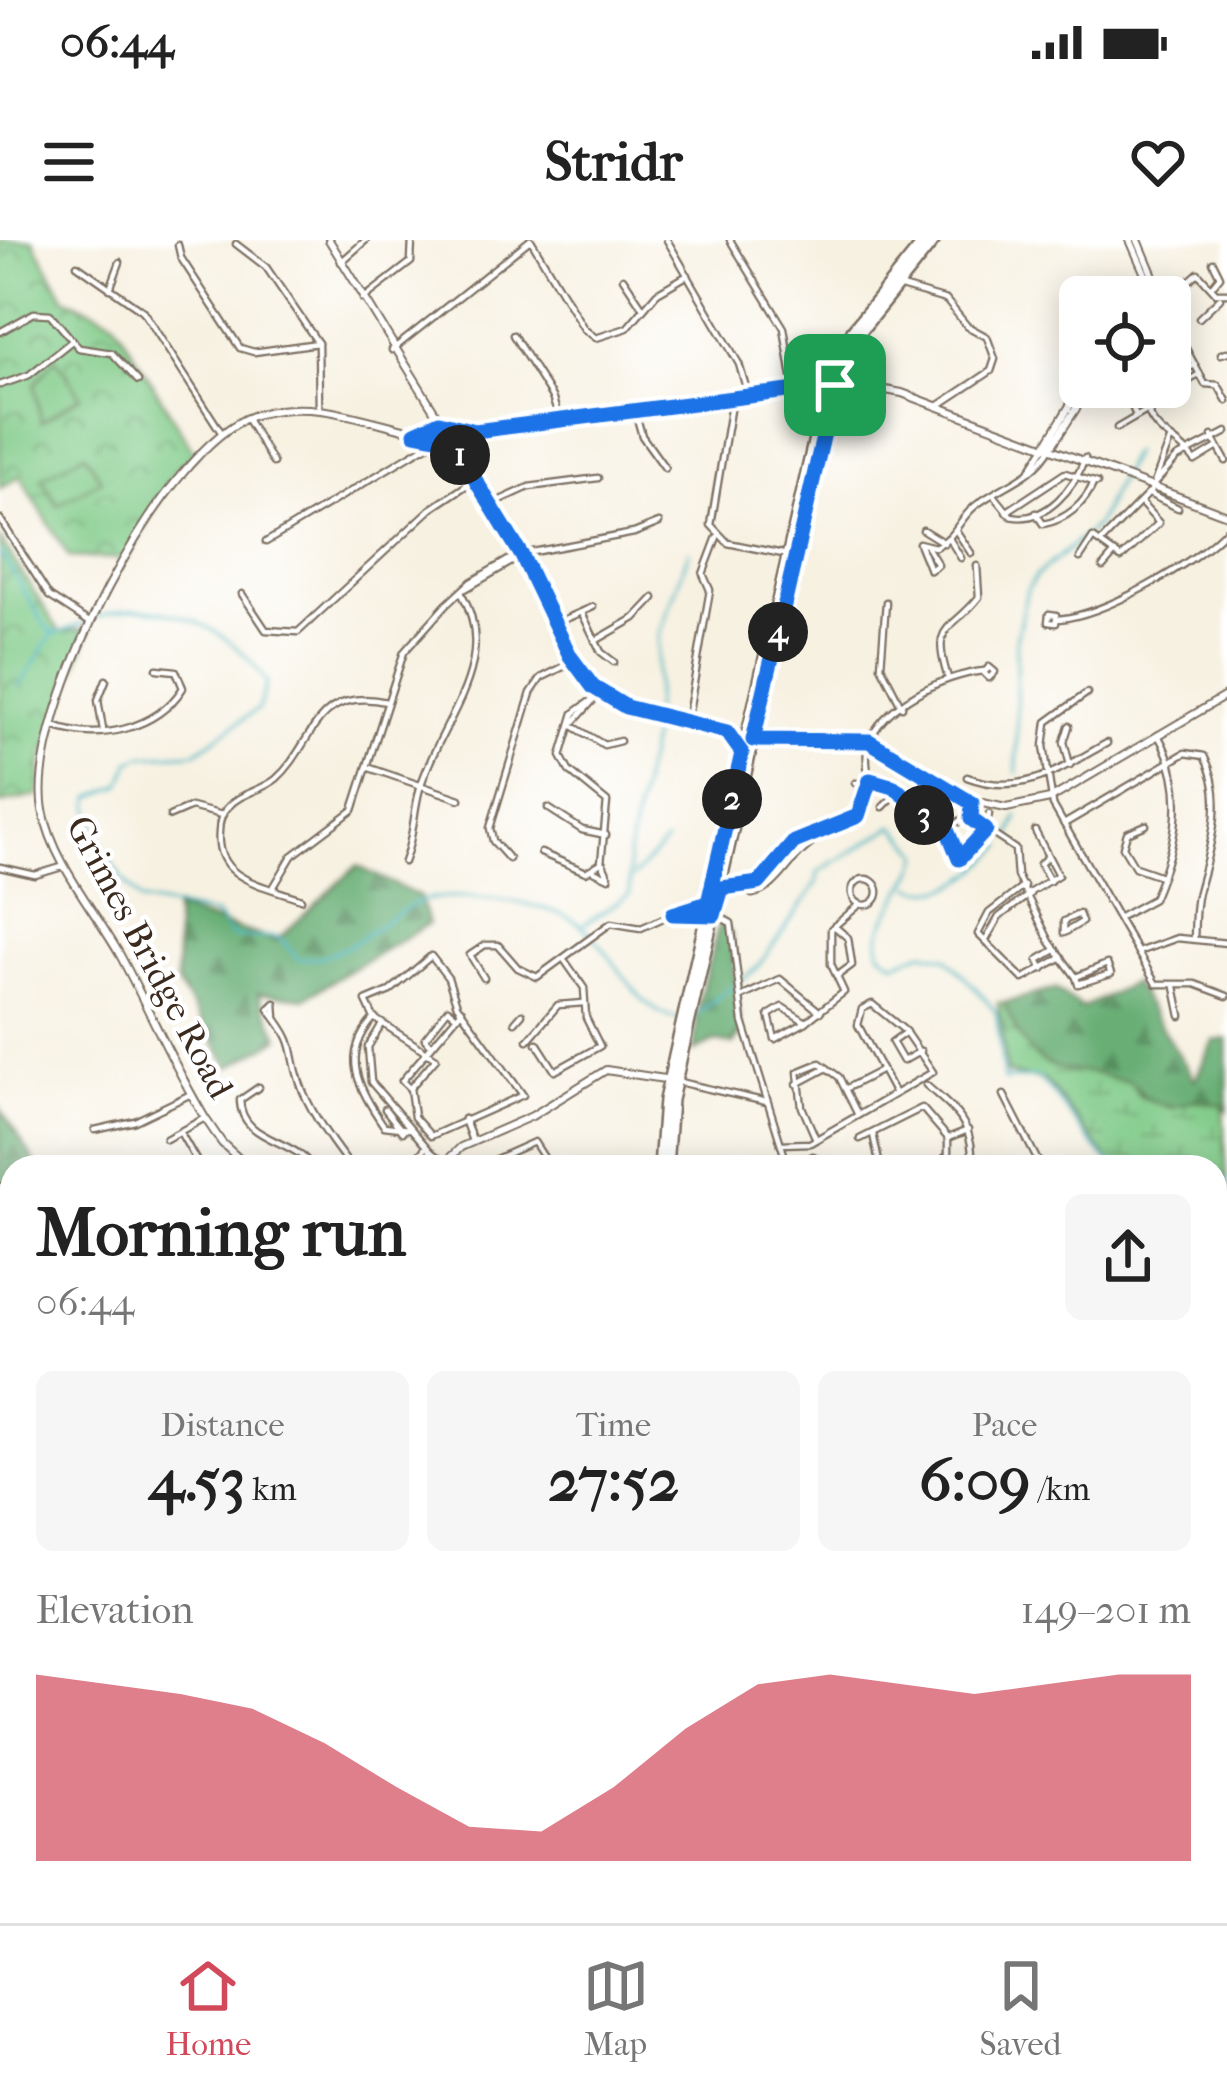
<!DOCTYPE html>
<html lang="en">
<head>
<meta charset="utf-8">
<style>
	:root { --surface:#fff; --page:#f6f6f6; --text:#222; --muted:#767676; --line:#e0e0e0; --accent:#d1495b }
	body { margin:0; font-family:"IM FELL French Canon",serif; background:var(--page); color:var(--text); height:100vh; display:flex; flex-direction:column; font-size:45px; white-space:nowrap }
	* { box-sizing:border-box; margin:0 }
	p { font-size:39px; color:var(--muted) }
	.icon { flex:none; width:66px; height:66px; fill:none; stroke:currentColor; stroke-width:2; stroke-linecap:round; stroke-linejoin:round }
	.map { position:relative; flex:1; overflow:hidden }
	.details { position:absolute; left:0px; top:915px; width:1227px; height:768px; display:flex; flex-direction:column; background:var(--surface); border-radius:36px 36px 0 0; box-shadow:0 6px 30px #0003 }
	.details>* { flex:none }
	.buttons { position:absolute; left:1059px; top:36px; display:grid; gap:24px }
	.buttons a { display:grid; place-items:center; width:132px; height:132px; border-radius:18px; background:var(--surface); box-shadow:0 6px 30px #0003; font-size:60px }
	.pin { position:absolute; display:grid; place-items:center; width:102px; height:102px; color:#fff; margin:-51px; border-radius:24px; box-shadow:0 6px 18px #0006 }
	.km { position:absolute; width:60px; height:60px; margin:-30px; border-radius:50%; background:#222; color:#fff; font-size:33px; line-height:60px; text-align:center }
	.round { display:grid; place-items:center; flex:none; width:126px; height:126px; border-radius:18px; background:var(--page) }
	.overview { display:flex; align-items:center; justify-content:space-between; height:204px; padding:0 36px }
	h1 { font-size:66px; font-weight:700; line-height:90px }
	.figures { display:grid; grid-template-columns:repeat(3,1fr); gap:18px; height:204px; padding:12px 36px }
	.figures div { display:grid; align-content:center; border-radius:18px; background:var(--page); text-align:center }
	.figures b { font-size:60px; font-weight:700 }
	.figures small { font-size:33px; font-weight:400 }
	.figures p { font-size:33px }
	.chart { height:336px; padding:24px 36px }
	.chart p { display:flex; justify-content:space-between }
	.chart svg { width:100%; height:216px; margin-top:12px; fill:var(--accent); opacity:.7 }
	.status { display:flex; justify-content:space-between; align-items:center; height:84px; padding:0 60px; background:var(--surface); direction:ltr }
	.status svg { height:33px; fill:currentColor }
	header { display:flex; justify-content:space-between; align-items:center; height:156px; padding:0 36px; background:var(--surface); font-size:54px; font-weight:700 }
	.menu { display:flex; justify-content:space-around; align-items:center; height:168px; border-top:3px solid var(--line); background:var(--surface); font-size:33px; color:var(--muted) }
	.menu a { display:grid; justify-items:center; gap:6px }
	.menu .active { color:var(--accent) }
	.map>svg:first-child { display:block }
</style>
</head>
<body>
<div class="status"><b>06:44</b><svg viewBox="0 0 49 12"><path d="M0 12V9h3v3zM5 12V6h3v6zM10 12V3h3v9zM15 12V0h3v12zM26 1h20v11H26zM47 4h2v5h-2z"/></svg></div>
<header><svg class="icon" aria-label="menu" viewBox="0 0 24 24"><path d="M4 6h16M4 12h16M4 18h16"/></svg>Stridr<svg class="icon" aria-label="heart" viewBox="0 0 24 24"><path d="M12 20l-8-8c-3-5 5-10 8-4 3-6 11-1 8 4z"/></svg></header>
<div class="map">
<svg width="1227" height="1683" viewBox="0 0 1227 1683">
	<defs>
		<pattern id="forest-firs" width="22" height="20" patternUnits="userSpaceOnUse" patternTransform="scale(3)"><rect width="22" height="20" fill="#67ae74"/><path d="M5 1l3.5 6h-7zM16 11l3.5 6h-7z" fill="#568e5f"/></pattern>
		<pattern id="wetland-marsh" width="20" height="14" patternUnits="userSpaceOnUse" patternTransform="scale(3)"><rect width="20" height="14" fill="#7fca87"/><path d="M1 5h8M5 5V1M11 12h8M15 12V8" fill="none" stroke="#69a46e"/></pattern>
		<pattern id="park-crowns" width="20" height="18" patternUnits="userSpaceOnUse" patternTransform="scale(3)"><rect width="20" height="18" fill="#7fca87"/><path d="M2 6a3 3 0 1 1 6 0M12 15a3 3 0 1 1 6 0" fill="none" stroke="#69a46e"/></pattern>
	</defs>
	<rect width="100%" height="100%" fill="#fff"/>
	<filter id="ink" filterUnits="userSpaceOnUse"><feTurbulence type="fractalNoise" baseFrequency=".00833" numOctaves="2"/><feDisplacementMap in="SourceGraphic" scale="24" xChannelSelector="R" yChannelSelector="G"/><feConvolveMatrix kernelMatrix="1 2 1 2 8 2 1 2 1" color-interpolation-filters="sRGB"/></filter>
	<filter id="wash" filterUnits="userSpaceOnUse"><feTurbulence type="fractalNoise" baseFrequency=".004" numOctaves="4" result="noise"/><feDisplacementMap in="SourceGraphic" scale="48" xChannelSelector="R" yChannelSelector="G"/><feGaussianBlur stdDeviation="2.7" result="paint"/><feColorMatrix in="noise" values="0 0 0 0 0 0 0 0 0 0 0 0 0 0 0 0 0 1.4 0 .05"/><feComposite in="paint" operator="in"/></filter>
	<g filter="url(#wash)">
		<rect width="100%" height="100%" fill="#f7f1e1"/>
		<g fill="url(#forest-firs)" stroke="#516c49" stroke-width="3">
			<polygon points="357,626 420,657 428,684 304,758 258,753 280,798 230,827 177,744 175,669 276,701"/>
			<polygon points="720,680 731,694 741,795 733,804 715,801 694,811 699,760"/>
			<path d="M1133 743 1195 840 1213 801 1227 799V871L1223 865C1188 867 1151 874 1130 841L1043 826 1018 800 1004 763 1055 749 1082 768Z"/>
			<polygon points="0,868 38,927 12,927 12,1082 0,1081"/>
			<polygon points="1227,1412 1227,1582 1215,1589 1215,1419"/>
		</g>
		<path fill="url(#wetland-marsh)" stroke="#5d7a52" stroke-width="3" d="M998 763H1004C1020 805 1036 832 1084 832 1099 832 1113 841 1130 841L1139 856 1171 868 1193 860 1223 865 1227 953H1215V927H1114L1045 840 1007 834Z"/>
		<g fill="url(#park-crowns)" stroke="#5d7a52" stroke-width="3">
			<polygon points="0,0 33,0 64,57 114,80 196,216 177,227 127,319 69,317 20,236 0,248"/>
			<polygon points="0,299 60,392 90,389 42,522 39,555 0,564"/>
		</g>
		<g fill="#7fca87" stroke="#5d7a52" stroke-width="3">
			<polygon points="56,118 81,156 41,182 35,144"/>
			<polygon points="85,213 101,240 58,265 42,238"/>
		</g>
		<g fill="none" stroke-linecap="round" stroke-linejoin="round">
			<g stroke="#47b5c1" stroke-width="3">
				<polyline points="0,31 0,44"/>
				<polyline points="0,312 47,389 56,394 89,381"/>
				<path d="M97 377C158 353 234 388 267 443L258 469 194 513 142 516 130 522 121 545 91 558C88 593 118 636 141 661L216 675 232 697H279L298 719C347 720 371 686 412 665 447 648 531 661 565 676 612 695 628 771 678 779"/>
				<polyline points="19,447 53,393"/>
				<polyline points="654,470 659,396 689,312"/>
				<polyline points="1017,533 1016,400 1027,350 1036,336 1096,286 1132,212"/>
				<polyline points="1010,598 1018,576"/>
				<polyline points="633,637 666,602"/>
				<path d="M912 646C946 663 983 628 1004 605"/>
				<polyline points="584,684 630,654 628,614 654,484"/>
				<path d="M693 776 757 728 817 643 818 632 894 586 921 613C914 645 872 681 880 712L895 723 923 712 946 717 972 744 996 772 1004 840 1037 837C1067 866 1083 899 1114 927"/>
				<polyline points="1215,942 1227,941"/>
				<polyline points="1215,1120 1226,1109"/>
				<polyline points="0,1360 12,1358"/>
			</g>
		</g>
	</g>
	<g filter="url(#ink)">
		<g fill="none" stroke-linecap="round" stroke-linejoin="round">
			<defs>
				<g id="minor">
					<polyline points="531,0 584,89 596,98 627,88 657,53 688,35"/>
					<polyline points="667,0 739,124 748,154"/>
					<polyline points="730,0 784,88 794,149"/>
					<polyline points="236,4 266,27 318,103 319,169"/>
					<polyline points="178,5 181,18 240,108 254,112 318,103"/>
					<polyline points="341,22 366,0"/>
					<polyline points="77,25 143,71 221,192"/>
					<polyline points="623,38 643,68"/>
					<polyline points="901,47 946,60 967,86 987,97 995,119 991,131 938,166"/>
					<polyline points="1211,47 1220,36 1213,22"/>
					<polyline points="110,49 120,22"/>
					<polyline points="1179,50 1198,33 1216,53 1227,53"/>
					<polyline points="363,59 411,22 412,0"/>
					<polyline points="1199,78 1220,58"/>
					<polyline points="0,92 34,73 50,74 79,108 112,113 138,141"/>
					<polyline points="513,95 552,157 560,181"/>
					<polyline points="1184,105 1205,144 1218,145 1227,161"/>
					<polyline points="392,110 530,0"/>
					<polyline points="1221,114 1227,112"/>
					<path d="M1200 134 1153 161 1149 175C1160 197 1181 201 1195 221L1218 207"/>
					<polyline points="1170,137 1195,125"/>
					<polyline points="0,145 29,135 73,100"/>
					<polyline points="1124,147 1136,176"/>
					<polyline points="1131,147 1146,171"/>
					<polyline points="732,158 711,285 728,303 788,315"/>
					<polyline points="1153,161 1148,153 1154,147"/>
					<polyline points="635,171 642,196 665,228"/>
					<polyline points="247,179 273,223"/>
					<polyline points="1117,188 1148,170"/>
					<polyline points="1212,196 1226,221"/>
					<polyline points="1030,230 1046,205"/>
					<polyline points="1154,244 1177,218 1227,192"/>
					<polyline points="1149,254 1178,268"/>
					<path d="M994 255 1011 276C1046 284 1075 247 1085 218"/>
					<polyline points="492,264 529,247 598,238"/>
					<polyline points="1006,272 1065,233 1097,243"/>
					<path d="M1036 273 1043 284C1066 280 1085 264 1094 242"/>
					<polyline points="0,279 49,356 89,382"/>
					<polyline points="923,290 944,303"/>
					<polyline points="957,292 971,313"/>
					<polyline points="950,300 961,318"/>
					<polyline points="266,302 439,198"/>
					<polyline points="1101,302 1151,251 1170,201"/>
					<polyline points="927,307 938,325 930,330"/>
					<polyline points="1080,318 1093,298 1121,318 1159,283 1141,263"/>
					<polyline points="1103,327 1115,313"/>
					<path d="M930 330 919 303 935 307C956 297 958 280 975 266 1003 244 1033 239 1051 207"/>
					<polyline points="465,349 520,317"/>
					<polyline points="242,354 266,390 298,392 431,269 476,239"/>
					<polyline points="886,362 881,426 902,467"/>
					<polyline points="582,373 601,412 614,422"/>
					<polygon points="1056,375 1056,383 1048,382 1049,374"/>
					<path d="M1058 379C1103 376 1196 323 1227 289"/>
					<polyline points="554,384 593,367"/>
					<polyline points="595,401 635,378 654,358"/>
					<polygon points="989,427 995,432 989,438 984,433"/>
					<path d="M948 438C930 382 951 393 979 357L977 326"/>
					<polyline points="1087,453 1047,482 1044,506 1053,565 1156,744 1195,744 1227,756"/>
					<polyline points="687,482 710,350 703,334 717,297"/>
					<polyline points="571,485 604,505 620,501"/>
					<polyline points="571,485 598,455"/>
					<path d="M53 486C98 502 156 490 183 448L176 431 157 429"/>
					<polyline points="1069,486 1064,502 1070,525"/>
					<polyline points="103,490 98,460 106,440"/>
					<polyline points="367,527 460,559"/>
					<path d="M967 537C1022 558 1060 529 1107 503"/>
					<polyline points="855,543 890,545 945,591 964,578 972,563"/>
					<polyline points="913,565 925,553"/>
					<polyline points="883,567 899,551"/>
					<polyline points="548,568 582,590 606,595"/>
					<polyline points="969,572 973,581 1015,609 1017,636 1050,702 1076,737"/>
					<polyline points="170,576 191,567 222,575"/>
					<polyline points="929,580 942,567"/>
					<path d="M1064 584 1185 513 1204 516C1227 559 1210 607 1198 652 1194 667 1195 684 1194 699"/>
					<polyline points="1146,585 1127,593 1123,607 1135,627 1161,636"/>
					<polyline points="948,592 961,619 986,590 989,574"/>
					<polyline points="541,613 586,632 601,623 607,562 569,531 561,516 574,473 601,453"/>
					<polyline points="1046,618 1040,624 1050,641"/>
					<polyline points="509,619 493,601 490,588 531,453 541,438 573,422"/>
					<path d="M404 622C414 597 413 573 420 548 440 480 502 425 461 352"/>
					<polyline points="0,627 35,635 65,626"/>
					<polyline points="594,631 609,638 603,624"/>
					<circle cx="865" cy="652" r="13"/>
					<path d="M748 646 752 654C779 649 788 619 811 604L808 595"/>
					<polyline points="1024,646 989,673 978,694 1023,739 1062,717"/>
					<polyline points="273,648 292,616 353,570 404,412 446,365 471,342 517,315 634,293 659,283"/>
					<path d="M721 650 759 643 793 602 858 576C878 550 862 524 868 505 882 464 944 435 984 431"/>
					<polyline points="1029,653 1058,635 1035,591"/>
					<path d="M301 659C264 645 214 640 219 592 219 582 221 574 228 567 240 553 261 551 276 539 314 506 313 445 387 462"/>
					<polygon points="1079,674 1082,682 1064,693 1064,681"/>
					<polyline points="676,675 706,674"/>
					<polyline points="716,675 731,683 743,782 788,927"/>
					<path d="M1120 677 1153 659C1177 603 1189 549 1158 495"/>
					<polyline points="834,686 848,698 852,725 837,736"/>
					<polyline points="986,700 999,677 1030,654"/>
					<polyline points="1138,712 1177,698 1227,703"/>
					<polygon points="431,716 448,738 457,765 523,855 431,896 414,877 410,848 436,818 374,778 366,761 390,751"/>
					<polygon points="1107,724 1111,734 1078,744 1076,737"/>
					<polyline points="1043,729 1038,720 1055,710"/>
					<polyline points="484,738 470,715 485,705 498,705 518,728 537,737 611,683 641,688 679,671 705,673"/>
					<polyline points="1175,747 1181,776"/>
					<polyline points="741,757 780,739 820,772"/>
					<polygon points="782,767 806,782 775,799 769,775"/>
					<path d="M374 778C340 816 358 847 384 886L409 889"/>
					<path d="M276 779 275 763 269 769 271 772C299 808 288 807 300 843 309 871 333 904 351 927"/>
					<polyline points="515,782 522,774"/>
					<polyline points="806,782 844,752 831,724 831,689 859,665"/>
					<polyline points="382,784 368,807 371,842 443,926"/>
					<polyline points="906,792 892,802 903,821 921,811"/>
					<polyline points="528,800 558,765 584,763"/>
					<polyline points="537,803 555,831 600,806 586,778 584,748 563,718"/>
					<polyline points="431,805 425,798 448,769 457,776"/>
					<polyline points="679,842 767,862"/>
					<polyline points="797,844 827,828"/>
					<path d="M926 845C949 866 970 878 972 913"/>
					<path d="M259 847 240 860C241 902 294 898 312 927"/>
					<polyline points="409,848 402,841 462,770"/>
					<polyline points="845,849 882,830"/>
					<polyline points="1004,855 1041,927"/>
					<polyline points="385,869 403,892"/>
					<polyline points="464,879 472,901"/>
					<polyline points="464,879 473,901"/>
					<polyline points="95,890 135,881 191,854"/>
					<polyline points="180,892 200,927"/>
					<polyline points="873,894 880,927"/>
					<polyline points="948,898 968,890"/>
					<polyline points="166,899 205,878"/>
					<polyline points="816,899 802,867 798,832 820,823 839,837 858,875"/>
					<polyline points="860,899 922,868 948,898 948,915 934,927"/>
					<polyline points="781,904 810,903 933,832 904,790 872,764 862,769 858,785 895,854"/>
					<polyline points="430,911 450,927"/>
					<polyline points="410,927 425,908"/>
					<polyline points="478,927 534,902 550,927"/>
					<polyline points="793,927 813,916 833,927"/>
					<polyline points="798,927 816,919"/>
					<polyline points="1215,983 1227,978"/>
					<polyline points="1215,1027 1227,1032"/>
					<polyline points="0,1267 12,1268"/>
					<polyline points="1215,1314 1227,1310"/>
					<polyline points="1215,1339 1227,1329"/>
					<polyline points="1215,1382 1227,1384"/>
					<polyline points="0,1407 12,1413"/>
					<polyline points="10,1506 12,1506"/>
					<polyline points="1,1570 12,1570"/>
					<polyline points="1222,1621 1227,1617"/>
					<polyline points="0,1649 12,1645"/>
					<polyline points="119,1671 121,1683"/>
					<polyline points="576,1671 590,1683"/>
					<polyline points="686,1671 706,1683"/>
					<polyline points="1147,1672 1150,1671"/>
					<polyline points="60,1683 99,1671"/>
					<polyline points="231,1683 268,1671"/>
					<polyline points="611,1683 613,1671"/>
					<polyline points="667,1683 672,1671"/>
					<polyline points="762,1683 762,1671"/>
					<polyline points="964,1683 972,1671"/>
					<polyline points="971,1683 979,1671"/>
					<polyline points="1167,1683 1168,1671"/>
				</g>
				<g id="tertiary">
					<polyline points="329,0 441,182"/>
					<polyline points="1130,0 1155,57"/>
					<polyline points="1138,0 1162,57"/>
					<polyline points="446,185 522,316 573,422 593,447 626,467 761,501 840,497 869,501 959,558 1006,568 1050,559 1227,455"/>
					<polyline points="421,194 425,207"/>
					<polyline points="441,198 815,147 859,145 902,153 1227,275"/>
					<polyline points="1046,205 1081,147"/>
					<polyline points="1051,207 1090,147"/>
					<path d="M248 927 222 903 205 878C173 825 149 769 120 715 94 669 53 623 43 570 26 475 162 205 255 175 317 156 374 185 434 196"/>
					<polyline points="440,927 461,907 532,876 606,830 671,840"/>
					<polyline points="0,947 12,963"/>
					<polyline points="0,1022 12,998"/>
					<polyline points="0,1142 12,1154"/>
					<polyline points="0,1349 12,1350"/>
					<polyline points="330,1671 346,1683"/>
				</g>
				<polyline id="secondary" points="1215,1655 1227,1666"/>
				<g id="primary">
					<polyline points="726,492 742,511"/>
					<polyline points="659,927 664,860 826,145 852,90 925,0"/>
					<polyline points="667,927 672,860 832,153 859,94 935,0"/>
					<polyline points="801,1671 806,1683"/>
				</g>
				<g id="motorway">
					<polyline points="0,1088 12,1088"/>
					<polyline points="1215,1093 1227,1093"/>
					<polyline points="0,1097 12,1097"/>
					<polyline points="1215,1102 1227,1102"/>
				</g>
			</defs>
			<use href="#minor" stroke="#7d7062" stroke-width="9"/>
			<use href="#tertiary" stroke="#7d7062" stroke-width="10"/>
			<use href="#secondary" stroke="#7d7062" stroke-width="12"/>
			<use href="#primary" stroke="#7d7062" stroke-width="14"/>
			<use href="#motorway" stroke="#7d7062" stroke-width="16"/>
			<use href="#minor" stroke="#fff" stroke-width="4.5"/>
			<use href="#tertiary" stroke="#fff" stroke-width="6"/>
			<use href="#secondary" stroke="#fff" stroke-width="8"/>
			<use href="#primary" stroke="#fff" stroke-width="9"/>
			<use href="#motorway" stroke="#fff" stroke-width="12"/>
		</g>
	</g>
	<g fill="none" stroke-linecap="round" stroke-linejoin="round" filter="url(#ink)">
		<defs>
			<polygon id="route" points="835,145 753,500 869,501 972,563 971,579 986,590 959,619 948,592 894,547 870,540 858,576 794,602 759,643 722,648 714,675 673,674 708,663 742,513 727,492 626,467 593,447 570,416 522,316 457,210 445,199 415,193 439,182 475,191"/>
		</defs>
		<use href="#route" stroke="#fff" stroke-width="24"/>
		<use href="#route" stroke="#1a73e8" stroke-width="15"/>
	</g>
	<g text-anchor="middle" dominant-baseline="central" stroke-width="9" stroke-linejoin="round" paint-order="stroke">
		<g font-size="36" fill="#3b2a1e" stroke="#fff">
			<text transform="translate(150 717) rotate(62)">Grimes Bridge Road</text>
		</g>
	</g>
</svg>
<div class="buttons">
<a><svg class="icon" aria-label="locate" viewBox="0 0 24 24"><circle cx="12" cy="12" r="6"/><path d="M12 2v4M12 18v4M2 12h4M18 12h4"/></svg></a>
</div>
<div class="pin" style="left:835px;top:145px;background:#1e9e55"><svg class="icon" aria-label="arrive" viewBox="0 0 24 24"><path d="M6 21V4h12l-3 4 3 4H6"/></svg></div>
<b class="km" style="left:460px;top:215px">1</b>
<b class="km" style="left:732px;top:559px">2</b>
<b class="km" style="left:924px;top:575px">3</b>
<b class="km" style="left:778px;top:392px">4</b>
<section class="details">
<div class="overview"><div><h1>Morning run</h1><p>06:44</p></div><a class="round"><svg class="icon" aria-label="share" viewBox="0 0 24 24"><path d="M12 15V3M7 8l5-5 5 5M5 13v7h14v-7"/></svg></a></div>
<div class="figures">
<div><p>Distance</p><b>4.53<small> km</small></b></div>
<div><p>Time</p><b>27:52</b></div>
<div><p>Pace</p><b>6:09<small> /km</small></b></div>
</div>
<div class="chart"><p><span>Elevation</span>149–201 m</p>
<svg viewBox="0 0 160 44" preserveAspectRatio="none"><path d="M0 44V6L10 8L20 10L30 13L40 20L50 29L60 37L70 38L80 29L90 17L100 8L110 6L120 8L130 10L140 8L150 6L160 6V44z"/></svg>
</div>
</section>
</div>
<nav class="menu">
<a class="active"><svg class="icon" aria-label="home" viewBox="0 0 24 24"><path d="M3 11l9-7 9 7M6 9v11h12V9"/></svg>Home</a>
<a><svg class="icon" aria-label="map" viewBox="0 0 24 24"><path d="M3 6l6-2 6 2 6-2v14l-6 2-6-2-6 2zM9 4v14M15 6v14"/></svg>Map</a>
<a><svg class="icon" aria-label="saved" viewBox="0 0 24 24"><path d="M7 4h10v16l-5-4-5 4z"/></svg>Saved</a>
</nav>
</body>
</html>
